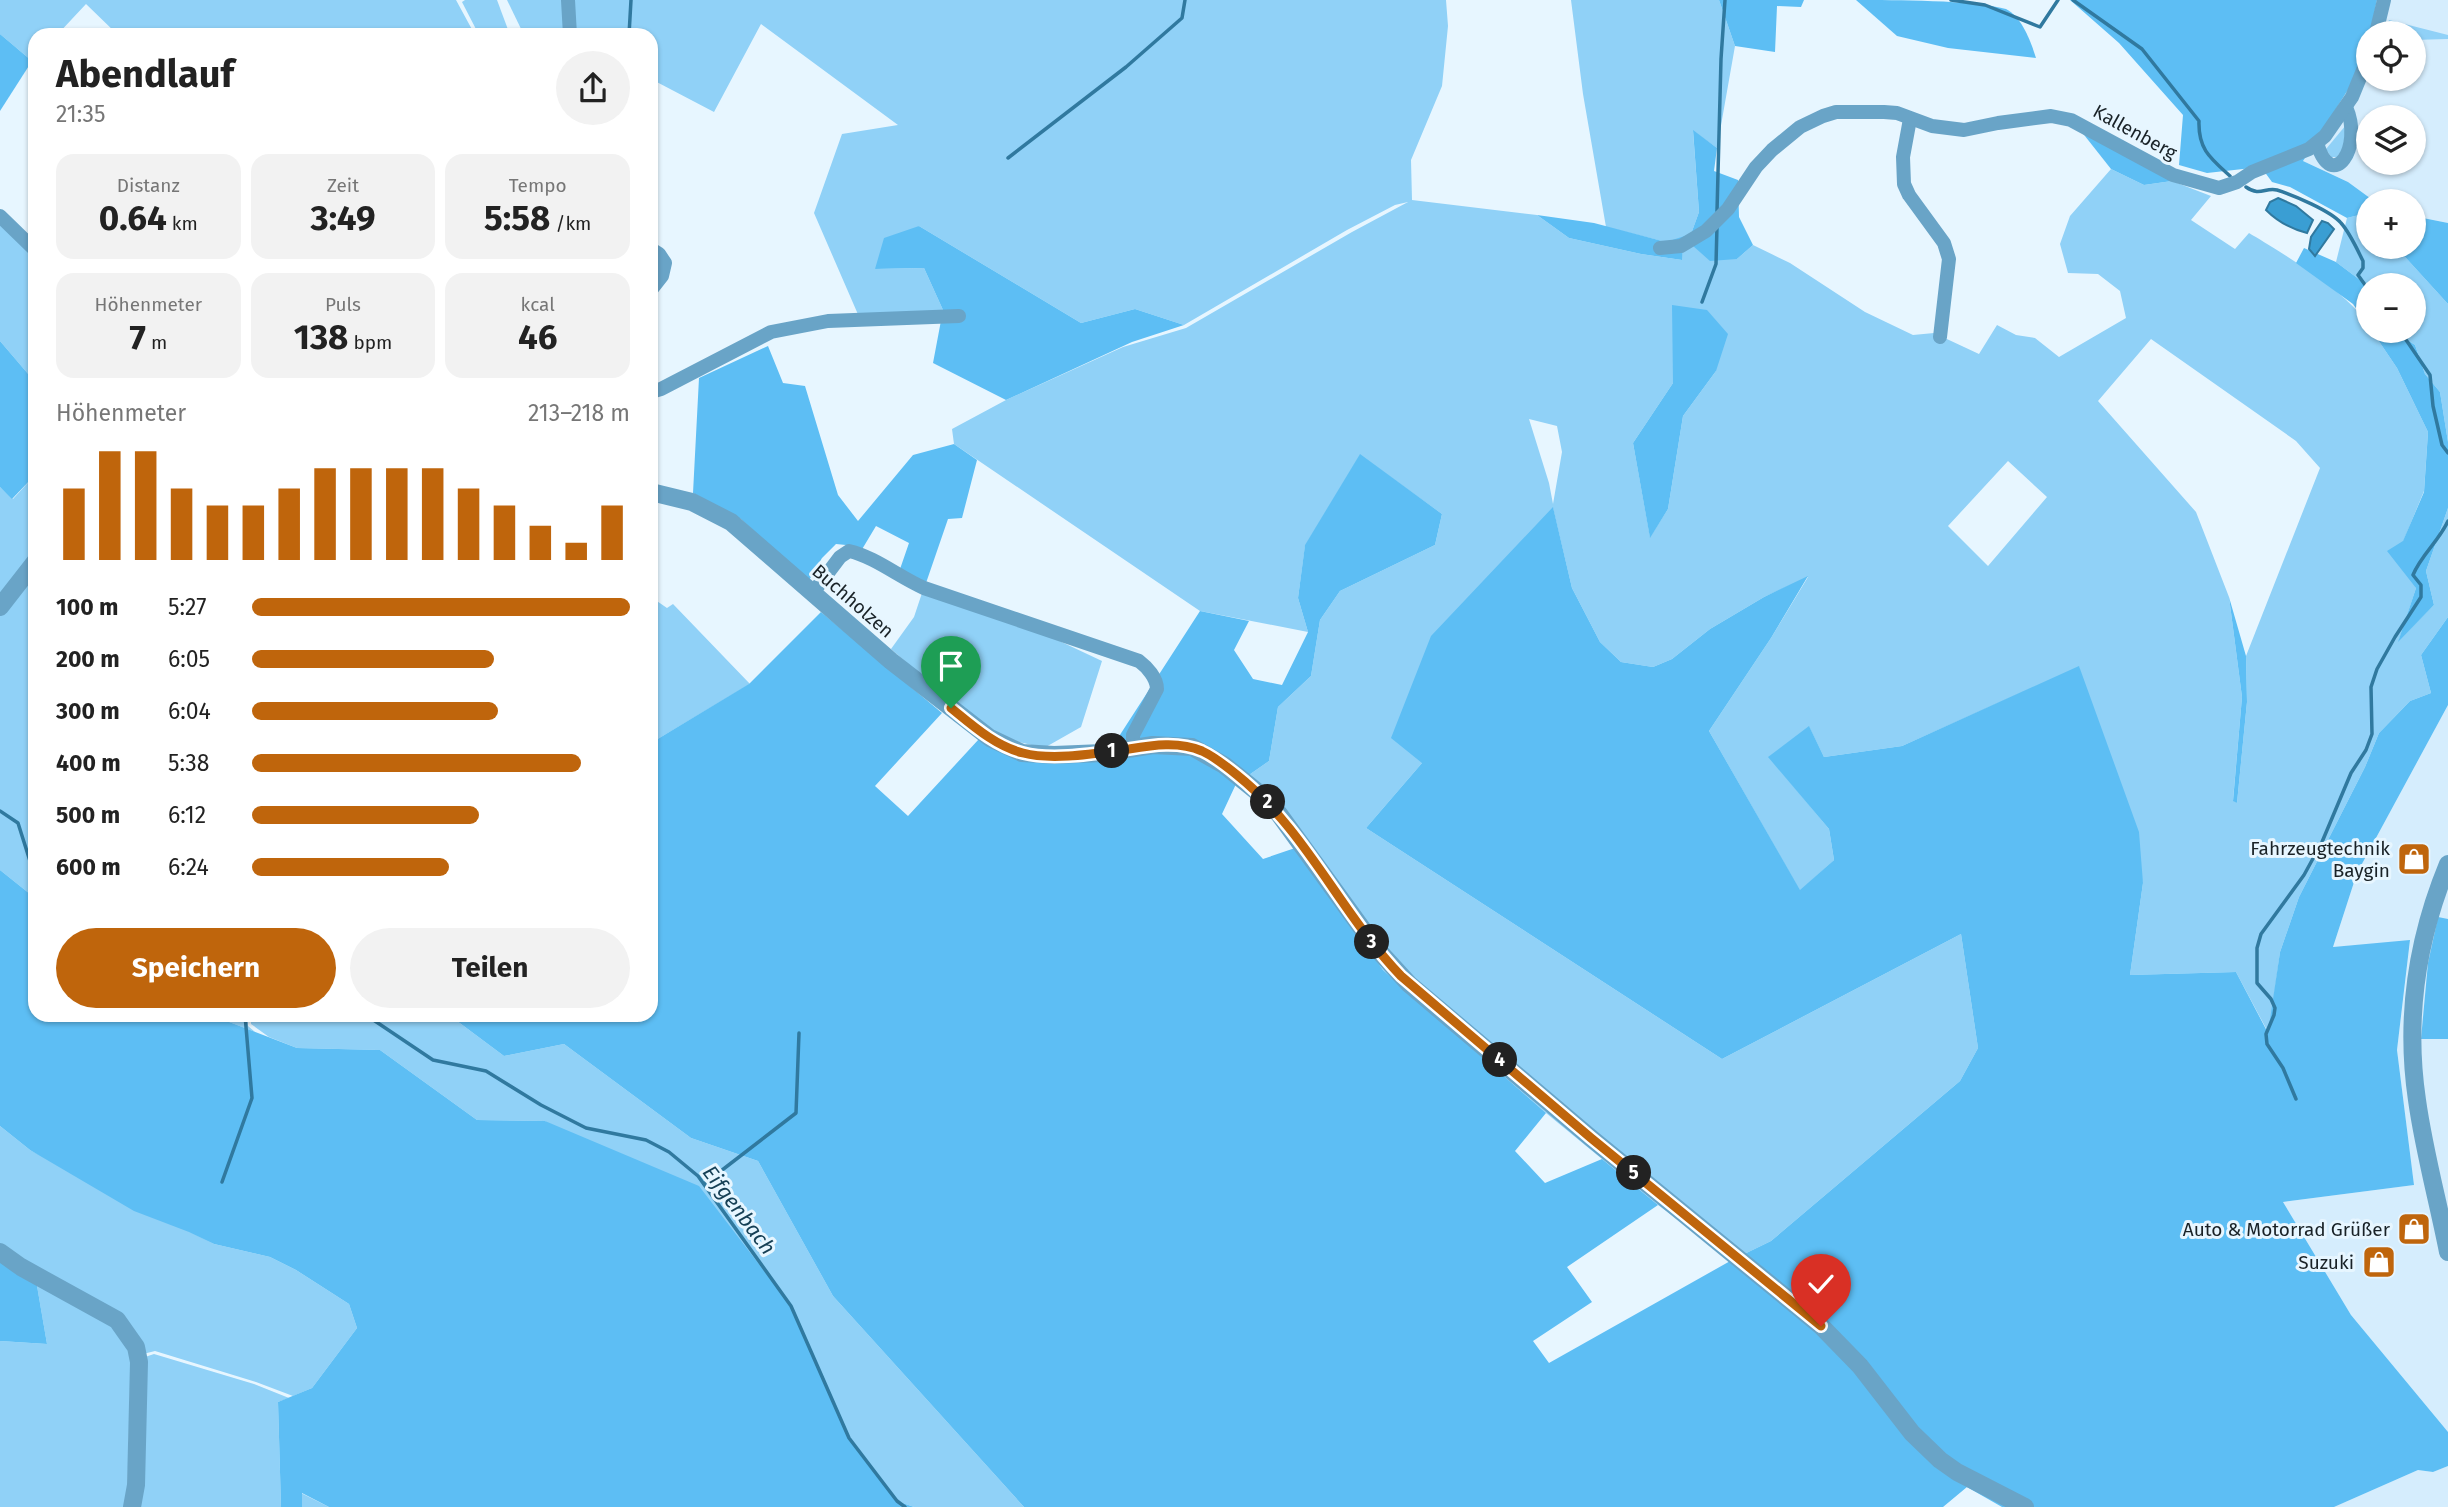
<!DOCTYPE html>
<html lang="de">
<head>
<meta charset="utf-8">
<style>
	:root { --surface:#fff; --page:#f2f2f2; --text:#222; --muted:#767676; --accent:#bf650c }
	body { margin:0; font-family:"Fira Sans",sans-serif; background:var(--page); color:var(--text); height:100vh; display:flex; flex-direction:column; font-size:26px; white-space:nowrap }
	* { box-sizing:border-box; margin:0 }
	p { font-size:23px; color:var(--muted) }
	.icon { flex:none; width:38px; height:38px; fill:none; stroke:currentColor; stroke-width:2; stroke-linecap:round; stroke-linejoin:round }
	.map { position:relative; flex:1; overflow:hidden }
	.sheet { position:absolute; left:28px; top:28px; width:630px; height:994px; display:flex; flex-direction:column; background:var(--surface); border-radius:21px; box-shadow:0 2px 5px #0004 }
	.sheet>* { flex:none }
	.fabs { position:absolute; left:2356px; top:21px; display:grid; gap:14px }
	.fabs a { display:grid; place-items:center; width:70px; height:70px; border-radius:50%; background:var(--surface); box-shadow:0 2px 5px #0004; font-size:35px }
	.pin { position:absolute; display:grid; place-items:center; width:60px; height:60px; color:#fff; margin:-72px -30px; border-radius:50% 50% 50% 0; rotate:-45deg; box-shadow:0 0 7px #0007 }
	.pin .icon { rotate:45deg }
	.km { position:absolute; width:35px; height:35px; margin:-18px; border-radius:50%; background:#222; color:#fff; font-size:19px; line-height:35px; text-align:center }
	.round { display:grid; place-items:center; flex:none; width:74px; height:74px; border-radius:37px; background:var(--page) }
	.overview { display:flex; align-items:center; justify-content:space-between; height:119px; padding:0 28px }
	h1 { font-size:38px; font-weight:700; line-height:52px }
	.stats { display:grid; grid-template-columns:repeat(3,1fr); gap:10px; height:119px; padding:7px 28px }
	.stats div { display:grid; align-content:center; border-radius:18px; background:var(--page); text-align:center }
	.stats b { font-size:35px; font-weight:700 }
	.stats small { font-size:19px; font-weight:400 }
	.stats p { font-size:19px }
	.chart { height:196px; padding:14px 28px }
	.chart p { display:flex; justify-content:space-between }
	.chart svg { width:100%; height:126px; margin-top:7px; stroke:var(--accent); stroke-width:6 }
	.action { display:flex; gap:14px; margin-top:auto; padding:14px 28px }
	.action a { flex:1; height:80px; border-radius:42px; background:var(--accent); color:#fff; font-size:28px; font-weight:700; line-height:80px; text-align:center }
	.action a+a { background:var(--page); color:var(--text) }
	ul { padding:0 28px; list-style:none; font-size:23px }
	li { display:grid; grid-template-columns:112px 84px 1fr; align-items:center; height:52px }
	li i { height:18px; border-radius:9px; background:var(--accent) }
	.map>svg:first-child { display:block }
</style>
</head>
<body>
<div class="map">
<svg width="2448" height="1507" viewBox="0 0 2448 1507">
	<rect width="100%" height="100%" fill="#e7f6ff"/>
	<g fill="#d5edfd" fill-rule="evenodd">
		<path d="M2377 0H2448V223L2413 216V201H2374L2348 182 2303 161 2351 85 2368 40V79H2413V33H2370ZM2368 117H2413V163H2368Z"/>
		<polygon points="2448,705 2448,1432 2351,1315 2283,1202 2414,1185 2397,1050 2410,941 2333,947 2357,873"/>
		<polygon points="2448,1466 2448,1507 2334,1507 2418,1470 2433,1472"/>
	</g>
	<g fill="#90d1f7" fill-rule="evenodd">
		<polygon points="0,0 456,0 475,35 118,35 86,4 57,35 35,35 35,58 32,61 0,34"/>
		<polygon points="465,0 497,0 510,35 479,35 462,2"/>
		<polygon points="507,0 564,0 566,35 524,35"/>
		<path d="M572 0H1446L1448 26 1442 86 1411 160 1412 200 1537 215 1569 238 1641 254 1682 260 1666 242 1606 227 1583 94 1571 0H1719L1735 46 1717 148 1693 131 1699 212 1691 234 1737 259 1753 245 1790 263 1865 312 1913 335 1934 333 1979 354 1997 325 2016 335 2035 338 2059 357 2126 318 2120 291 2098 274 2068 273 2060 244 2070 216 2111 169 2144 185 2172 181 2211 196 2191 220 2235 249 2249 233C2274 248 2367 303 2368 331H2372L2397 368 2428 432 2424 491 2403 542 2416 588 2399 640 2434 605 2426 571 2448 508V617L2421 655 2431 693 2410 701 2379 733 2365 767 2299 897 2280 952 2269 1034 2236 972 2130 975 2143 883 2079 667 1902 746 1824 757 1809 727 1769 757 1829 829 1834 860 1800 891 1709 731 1771 638 1808 577 1764 597 1710 629 1672 659 1653 667 1621 662 1600 642 1572 588 1553 508 1422 763 1366 828 1722 1059 1961 934 1978 1048 1960 1081 1771 1241 1732 1260 1658 1205 1546 1113 1383 970 1268 809 1236 784 1269 761 1278 707 1311 676 1320 620 1340 591 1435 545 1442 514 1360 455 1305 546 1298 598 1308 632 1200 611 954 444 952 429 1006 400 1123 347 1186 328 1352 232 1408 202 1395 205 1347 230 1184 325 1135 309 1081 323 919 226 875 269 924 268 943 310 860 319 814 213 842 134 898 125 761 24 714 112 651 79V35H574ZM2151 339 2296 441 2320 468 2246 656 2247 702 2237 803 2233 800 2242 697 2229 597 2196 512 2098 401ZM1716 371 1683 416 1668 509 1650 537 1633 443 1673 383ZM1529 419 1557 426 1562 452 1553 504 1549 483ZM2008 461 2047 497 1988 566 1948 526Z"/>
		<polygon points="2389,20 2448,35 2448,39 2413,40 2413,33 2385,33"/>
		<polygon points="2346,125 2345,146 2337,157 2331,157 2326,149"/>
		<polygon points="2363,214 2368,219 2368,247 2396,247 2448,304 2448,442 2440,392 2425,374 2415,345 2394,331 2413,331 2413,285 2368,286 2336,262 2347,218"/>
		<polygon points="0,220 35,253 35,382 0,341"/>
		<polygon points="35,475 35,557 0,602 0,487 13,499"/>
		<polygon points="35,566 35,898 0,870 0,611"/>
		<polygon points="922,593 1051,637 1102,661 1081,727 1044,748 1007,739 984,730 891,649 914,617"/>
		<polygon points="651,597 667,608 673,604 750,684 651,743"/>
		<polygon points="211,1015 248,1015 248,1026 255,1032"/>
		<polygon points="251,1015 449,1015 504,1056 564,1044 691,1138 758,1161 833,1296 1024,1507 914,1507 897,1501 849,1438 791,1306 545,1121 477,1120 380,1050 297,1048 269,1037 251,1024"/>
		<polygon points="0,1126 30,1150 214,1244 270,1257 296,1270 349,1304 357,1328 312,1388 293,1396 256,1382 155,1351 143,1354 139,1342 0,1248"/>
		<polygon points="36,1280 107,1319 131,1349 127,1507 0,1507 0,1341 47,1344"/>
		<polygon points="154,1354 254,1384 289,1398 278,1402 281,1507 137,1507 145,1357"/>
		<polygon points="301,1493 329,1507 302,1507"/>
	</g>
	<g fill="#5dbef4">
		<polygon points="1719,0 1804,0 1801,7 1777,6 1775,52 1735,46"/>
		<path d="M1856 0C1895 0 1972 0 2006 9 2022 17 2031 42 2036 58L1948 48 1897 36Z"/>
		<polygon points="2070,0 2377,0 2370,33 2368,33 2368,40 2351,85 2303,161 2348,182 2374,201 2368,201 2368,219 2363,214 2347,218 2290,187 2272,182 2261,167 2207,173 2179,165 2183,115 2119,43"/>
		<polygon points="0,34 32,61 0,111"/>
		<polygon points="1693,130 1717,148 1714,171 1738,180 1739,217 1753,245 1737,259 1710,261 1683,237 1682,260 1641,254 1569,238 1537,215 1594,223 1666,242 1691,234 1699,212"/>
		<polygon points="2081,131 2172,181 2144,185 2111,169"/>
		<polygon points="2413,216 2448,223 2448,304 2396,247 2413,247"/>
		<polygon points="919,226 1081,323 1135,309 1184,325 1132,342 1006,400 933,363 943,310 924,268 875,269 884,238"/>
		<polygon points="2304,248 2336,262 2368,286 2368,325 2353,304 2296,263"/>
		<polygon points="1672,305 1707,310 1728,334 1716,371 1683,416 1668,509 1650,538 1633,443 1673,383"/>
		<polygon points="2372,331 2394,331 2415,345 2425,374 2440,392 2448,442 2448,508 2426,571 2434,605 2398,642 2416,588 2387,551 2403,541 2424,492 2428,432 2397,368"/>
		<polygon points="0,341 35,382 35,475 12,499 0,487"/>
		<polygon points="768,346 783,383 805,386 838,495 858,521 913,455 954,444 977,460 962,518 948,519 926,583 899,572 909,543 876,526 861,551 846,545 836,544 822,558 808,582 741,519 693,493 699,378"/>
		<polygon points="1360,454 1442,514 1435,545 1340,591 1320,620 1311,676 1278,707 1269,761 1236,784 1222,814 1263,859 1298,847 1383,970 1546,1113 1515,1151 1545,1183 1602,1159 1658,1205 1567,1267 1592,1302 1533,1341 1549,1363 1732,1260 1771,1241 1960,1081 1978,1048 1961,934 1722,1059 1366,828 1422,763 1391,738 1431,636 1553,507 1572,588 1600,642 1621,662 1653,667 1672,659 1710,629 1764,597 1808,576 1771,638 1709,731 1800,890 1834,860 1829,829 1768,757 1809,726 1824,757 1902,746 2079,666 2139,832 2143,883 2130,975 2236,972 2268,1033 2280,952 2299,897 2365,767 2379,733 2410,701 2431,693 2421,655 2448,617 2448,705 2357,873 2333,947 2410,940 2397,1050 2414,1185 2283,1202 2351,1315 2448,1432 2448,1466 2433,1472 2418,1470 2334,1507 2002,1507 1967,1487 1943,1507 1024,1507 833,1296 758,1161 691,1138 564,1044 504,1056 449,1015 651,1015 651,743 749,684 821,612 942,713 875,786 908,816 979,739 1105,758 1200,611 1249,621 1234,650 1253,679 1282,685 1308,632 1298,598 1305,545"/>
		<polygon points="2229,597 2246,656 2247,702 2237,803 2233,801 2242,697"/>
		<polygon points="0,870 35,898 35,1015 211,1015 297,1048 380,1050 477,1120 545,1121 699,1186 791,1306 849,1438 897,1501 914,1507 329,1507 302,1493 302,1507 281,1507 278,1402 312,1388 357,1328 349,1304 296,1270 270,1257 214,1244 189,1232 134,1211 30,1150 0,1126"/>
		<polygon points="2438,917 2448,919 2448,1039 2421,1039 2428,963"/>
		<polygon points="0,1256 36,1280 47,1344 0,1341"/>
	</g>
	<g fill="#3a9ed3" stroke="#30799f" stroke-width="2">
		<path d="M2278 198 2296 206 2313 220 2307 233C2291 229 2278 222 2266 210L2270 202Z"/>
		<polygon points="2322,221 2328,223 2334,229 2315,256 2309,249 2311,237"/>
	</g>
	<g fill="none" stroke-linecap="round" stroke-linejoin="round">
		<g stroke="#30799f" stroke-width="3.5">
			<polyline points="1951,0 1985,5 2040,27 2058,0"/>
			<path d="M2073 0 2142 49 2199 121C2198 149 2210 158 2230 176"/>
			<polyline points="629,35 631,0"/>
			<polyline points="1008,158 1126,67 1182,18 1185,0"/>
			<path d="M2246 187C2260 197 2265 187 2277 190 2293 195 2331 211 2341 223 2350 233 2357 249 2363 261V268L2358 275 2368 289"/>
			<polyline points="1717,211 1721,59 1725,0"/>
			<polyline points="1702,302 1716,264 1717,226"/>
			<polyline points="2400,331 2430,375 2433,406 2442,445 2448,453"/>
			<polyline points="0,811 18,823 35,877"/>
			<polyline points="366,1015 433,1060 486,1071 541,1105 586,1128 646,1140 669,1152 698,1176 791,1306 849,1438 897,1501 905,1507"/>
			<path d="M2296 1099 2283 1068 2267 1044 2266 1034 2274 1015 2275 1008 2271 999 2257 983V948L2261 934 2304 875 2322 842 2351 773 2366 750 2372 734 2371 687 2377 669 2395 637 2421 597V585L2413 575C2421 555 2439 541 2448 521"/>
			<polyline points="222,1182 252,1098 245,1015"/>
			<polyline points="704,1184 796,1113 799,1033"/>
		</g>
		<g stroke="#69a4c7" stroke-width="14">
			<polyline points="568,0 570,35"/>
			<polyline points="2376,33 2384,0"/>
			<polyline points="1910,119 1903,157 1904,184 1909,195 1944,243 1949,259 1940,337"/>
			<path d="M2317 143C2332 194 2364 147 2346 107"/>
			<polyline points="0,216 35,250"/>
			<polyline points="1660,248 1681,246 1706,231 1728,209 1756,167 1772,150 1800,127 1823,116 1836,112 1884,112 1897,113 1932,126 1964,130 1998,123 2051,116 2071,120 2173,175 2219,188 2237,182 2252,172 2309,149 2325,136 2352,97 2368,58"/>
			<polyline points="651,249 659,254 665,263 662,276 651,290"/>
			<polyline points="651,392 661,389 771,332 828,321 959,316"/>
			<path d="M812 594 840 557 849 551C875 557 899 577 924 588L1139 661C1147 667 1157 678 1157 689L1133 735V748"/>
		</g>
		<g stroke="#69a4c7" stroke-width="18">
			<polyline points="651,492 692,502 731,522 891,661 990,738 1022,753 1054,755 1103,753 1153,745 1192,747 1224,765 1260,794 1279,814 1377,949 1409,984 1591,1138 1821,1326 1860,1366 1912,1433 1940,1460 1957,1472 2025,1507"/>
			<polyline points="0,607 35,562"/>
			<path d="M2448 864C2417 939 2405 1019 2417 1100 2424 1151 2438 1201 2448 1252"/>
			<polyline points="0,1252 21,1267 117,1320 136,1347 139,1362 136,1485 132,1507"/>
		</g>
	</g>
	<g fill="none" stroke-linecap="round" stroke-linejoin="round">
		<defs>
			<path id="route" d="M951 708C972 725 995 746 1023 753 1053 761 1098 753 1129 749 1153 745 1179 741 1202 751 1215 757 1226 766 1237 775 1306 830 1341 914 1401 976L1591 1138 1821 1326"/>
		</defs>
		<use href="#route" stroke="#fff" stroke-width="14"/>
		<use href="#route" stroke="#bf650c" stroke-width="9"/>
	</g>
	<defs>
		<symbol id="shop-square" viewBox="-11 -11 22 22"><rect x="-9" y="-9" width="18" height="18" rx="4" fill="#bf650c" stroke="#e7f6ff"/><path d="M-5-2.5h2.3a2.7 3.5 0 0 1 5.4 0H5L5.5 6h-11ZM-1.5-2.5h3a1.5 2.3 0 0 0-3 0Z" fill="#fff"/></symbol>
	</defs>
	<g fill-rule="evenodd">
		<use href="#shop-square" x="2395" y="840" width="38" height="38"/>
		<use href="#shop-square" x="2395" y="1210" width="38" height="38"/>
		<use href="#shop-square" x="2360" y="1243" width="38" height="38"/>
	</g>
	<g text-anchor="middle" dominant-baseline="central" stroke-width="6" stroke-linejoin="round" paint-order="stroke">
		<g font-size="19" fill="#192227" stroke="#e7f6ff">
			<text transform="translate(2135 132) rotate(29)">Kallenberg</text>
			<text transform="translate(853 601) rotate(41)">Buchholzen</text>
		</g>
		<g font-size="19" fill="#192227" stroke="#e7f6ff" text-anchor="end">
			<text x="2390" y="848">Fahrzeugtechnik<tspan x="2390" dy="22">Baygin</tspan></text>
			<text x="2390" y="1229">Auto &amp; Motorrad Grüßer</text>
			<text x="2354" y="1262">Suzuki</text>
		</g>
		<g font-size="21" font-style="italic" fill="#164056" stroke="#e7f6ff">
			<text transform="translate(739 1210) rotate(53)">Eifgenbach</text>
		</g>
	</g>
</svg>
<div class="fabs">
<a><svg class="icon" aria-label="locate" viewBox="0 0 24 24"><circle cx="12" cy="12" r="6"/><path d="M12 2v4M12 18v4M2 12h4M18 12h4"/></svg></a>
<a><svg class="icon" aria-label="layers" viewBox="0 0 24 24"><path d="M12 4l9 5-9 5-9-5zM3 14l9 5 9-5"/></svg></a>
<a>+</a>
<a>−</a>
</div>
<div class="pin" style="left:951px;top:708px;background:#1e9e55"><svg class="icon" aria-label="arrive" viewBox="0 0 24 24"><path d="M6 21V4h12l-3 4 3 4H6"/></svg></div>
<div class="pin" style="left:1821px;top:1326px;background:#d93025"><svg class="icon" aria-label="check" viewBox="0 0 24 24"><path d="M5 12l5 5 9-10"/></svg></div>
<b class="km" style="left:1112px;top:751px">1</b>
<b class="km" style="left:1268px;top:802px">2</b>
<b class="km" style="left:1372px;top:942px">3</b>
<b class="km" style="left:1500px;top:1060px">4</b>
<b class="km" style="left:1634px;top:1173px">5</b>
<section class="sheet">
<div class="overview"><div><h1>Abendlauf</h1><p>21:35</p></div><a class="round"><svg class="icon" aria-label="share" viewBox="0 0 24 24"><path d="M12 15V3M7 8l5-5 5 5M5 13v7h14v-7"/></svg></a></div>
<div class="stats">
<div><p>Distanz</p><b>0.64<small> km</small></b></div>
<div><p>Zeit</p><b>3:49</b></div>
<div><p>Tempo</p><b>5:58<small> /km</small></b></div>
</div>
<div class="stats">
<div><p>Höhenmeter</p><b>7<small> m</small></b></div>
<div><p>Puls</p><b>138<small> bpm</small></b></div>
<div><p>kcal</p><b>46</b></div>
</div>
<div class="chart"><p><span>Höhenmeter</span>213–218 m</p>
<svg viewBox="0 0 160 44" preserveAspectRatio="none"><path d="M5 44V19M15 44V6M25 44V6M35 44V19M45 44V25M55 44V25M65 44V19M75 44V12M85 44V12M95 44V12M105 44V12M115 44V19M125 44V25M135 44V32M145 44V38M155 44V25"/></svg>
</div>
<ul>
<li><b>100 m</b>5:27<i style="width:100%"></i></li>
<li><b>200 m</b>6:05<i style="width:64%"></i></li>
<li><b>300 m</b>6:04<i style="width:65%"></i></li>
<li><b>400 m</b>5:38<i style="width:87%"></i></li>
<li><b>500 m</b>6:12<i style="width:60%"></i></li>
<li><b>600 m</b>6:24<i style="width:52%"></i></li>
</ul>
<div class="action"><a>Speichern</a><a>Teilen</a></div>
</section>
</div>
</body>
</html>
